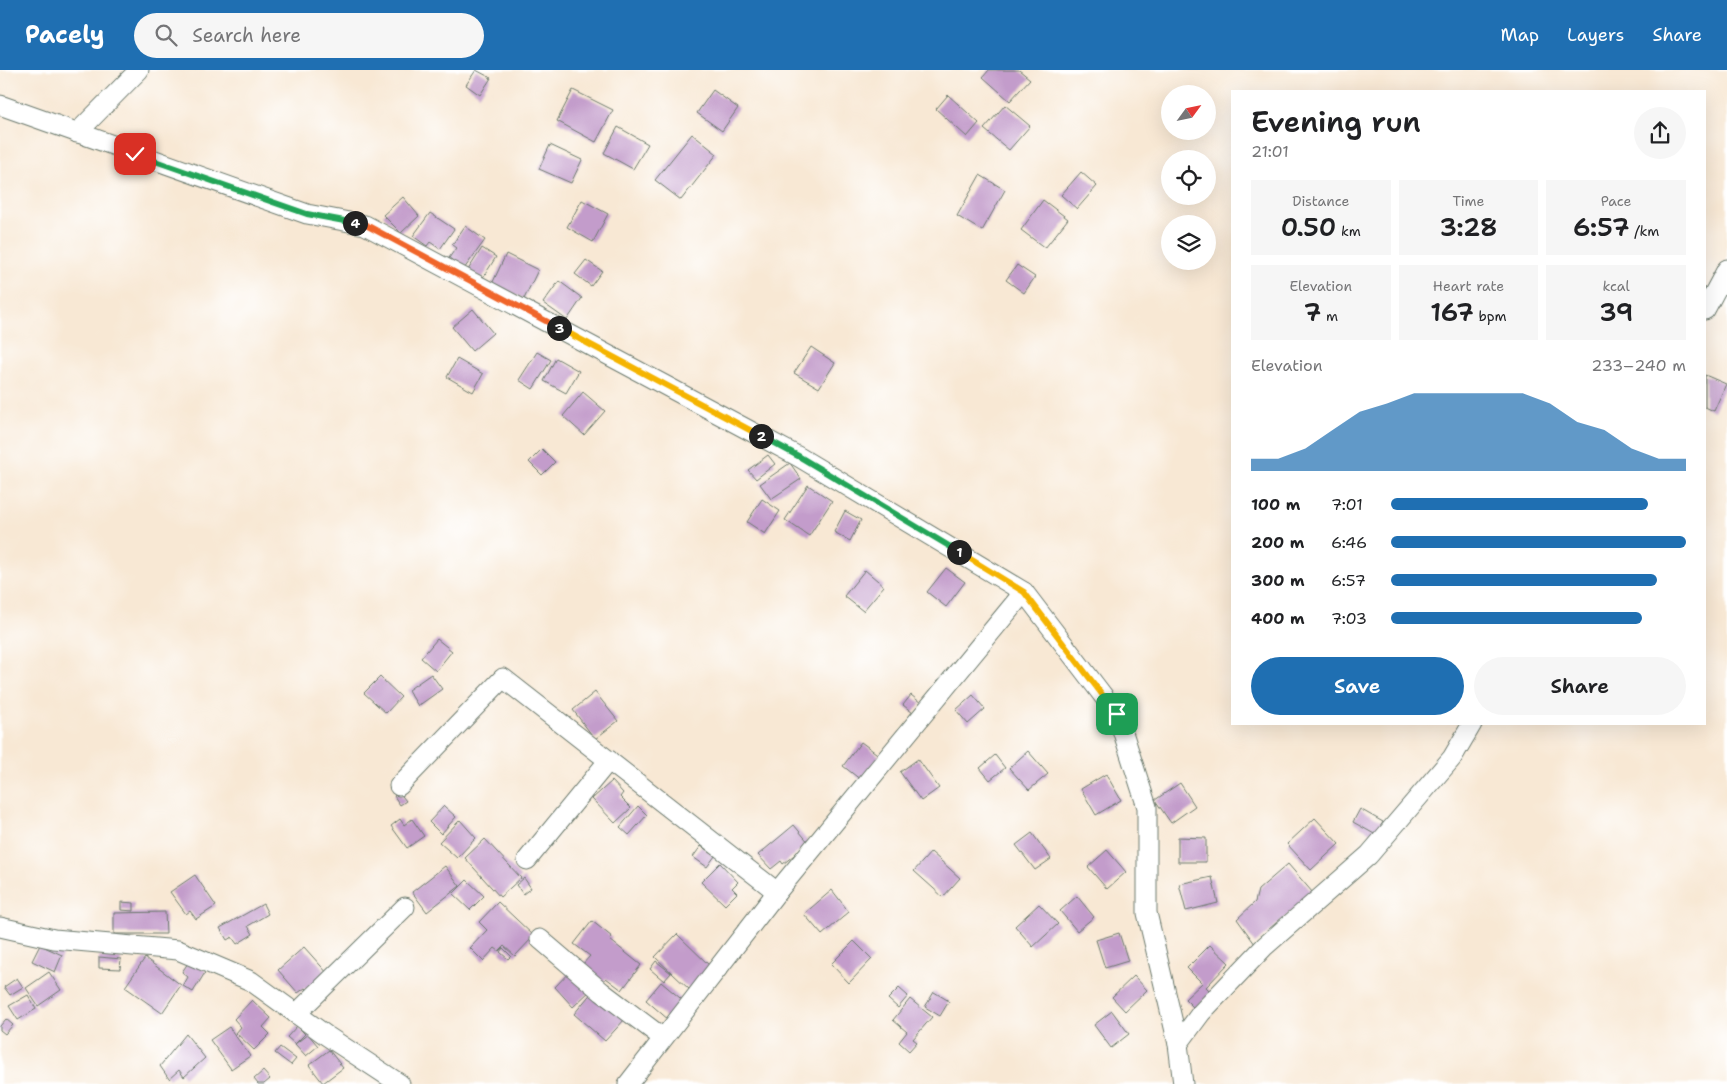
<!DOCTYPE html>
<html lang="en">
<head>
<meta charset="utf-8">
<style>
	:root { --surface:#fff; --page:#f6f6f6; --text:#202124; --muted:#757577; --accent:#1f6fb2 }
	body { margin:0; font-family:"Shantell Sans",sans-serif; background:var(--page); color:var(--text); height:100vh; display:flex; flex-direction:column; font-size:19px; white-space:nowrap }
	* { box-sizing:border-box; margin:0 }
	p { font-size:16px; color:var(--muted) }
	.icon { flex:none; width:28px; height:28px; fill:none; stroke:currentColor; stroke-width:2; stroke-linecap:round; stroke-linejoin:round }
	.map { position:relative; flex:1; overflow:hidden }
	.details { position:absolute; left:1231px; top:20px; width:475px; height:635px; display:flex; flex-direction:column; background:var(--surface); border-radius:0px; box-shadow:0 5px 20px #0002 }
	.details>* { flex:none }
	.needle { width:32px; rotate:57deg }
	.buttons { position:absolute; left:1161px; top:15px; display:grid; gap:10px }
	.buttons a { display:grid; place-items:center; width:55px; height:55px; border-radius:50%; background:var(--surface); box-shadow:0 5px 20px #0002; font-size:25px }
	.pin { position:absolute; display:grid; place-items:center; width:42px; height:42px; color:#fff; margin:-21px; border-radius:10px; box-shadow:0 2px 8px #0006 }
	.km { position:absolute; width:25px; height:25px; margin:-12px; border-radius:50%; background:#222; color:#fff; font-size:14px; line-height:25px; text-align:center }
	.round { display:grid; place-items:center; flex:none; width:52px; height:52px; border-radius:26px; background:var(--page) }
	.headline { display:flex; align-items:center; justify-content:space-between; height:85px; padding:0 20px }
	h1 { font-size:28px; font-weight:600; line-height:38px }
	.figures { display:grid; grid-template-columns:repeat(3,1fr); gap:8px; height:85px; padding:5px 20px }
	.figures div { display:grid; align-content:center; border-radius:0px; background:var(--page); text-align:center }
	.figures b { font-size:25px; font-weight:600 }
	.figures small { font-size:14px; font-weight:400 }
	.figures p { font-size:14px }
	.chart { height:140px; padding:10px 20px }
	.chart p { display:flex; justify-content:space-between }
	.chart svg { width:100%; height:90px; margin-top:5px; fill:var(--accent); opacity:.7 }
	.primary-button { display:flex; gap:10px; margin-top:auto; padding:10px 20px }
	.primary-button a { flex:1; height:58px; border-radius:30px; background:var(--accent); color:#fff; font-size:20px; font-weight:600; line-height:58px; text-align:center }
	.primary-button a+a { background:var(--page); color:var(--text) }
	ul { padding:0 20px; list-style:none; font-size:16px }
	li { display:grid; grid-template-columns:80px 60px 1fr; align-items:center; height:38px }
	li i { height:12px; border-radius:6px; background:var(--accent) }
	header { display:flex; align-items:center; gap:30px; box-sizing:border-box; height:70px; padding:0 25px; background:var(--accent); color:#fff }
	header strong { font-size:24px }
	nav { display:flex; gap:28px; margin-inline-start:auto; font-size:18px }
	.search { width:350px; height:45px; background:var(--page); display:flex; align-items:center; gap:12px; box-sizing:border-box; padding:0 18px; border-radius:28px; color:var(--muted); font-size:19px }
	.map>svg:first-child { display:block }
</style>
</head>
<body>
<header>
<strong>Pacely</strong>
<div class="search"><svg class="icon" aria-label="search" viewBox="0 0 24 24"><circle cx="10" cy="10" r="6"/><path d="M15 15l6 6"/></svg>Search here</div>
<nav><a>Map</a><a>Layers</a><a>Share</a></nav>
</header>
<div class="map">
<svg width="1727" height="1014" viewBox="0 0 1727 1014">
	<rect width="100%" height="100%" fill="#fff"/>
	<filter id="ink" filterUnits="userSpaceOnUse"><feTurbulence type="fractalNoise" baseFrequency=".02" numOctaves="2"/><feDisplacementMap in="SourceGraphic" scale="10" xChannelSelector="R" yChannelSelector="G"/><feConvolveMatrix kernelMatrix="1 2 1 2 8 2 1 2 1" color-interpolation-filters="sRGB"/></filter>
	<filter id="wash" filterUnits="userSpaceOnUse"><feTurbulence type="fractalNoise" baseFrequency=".0096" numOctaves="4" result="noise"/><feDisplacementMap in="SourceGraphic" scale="20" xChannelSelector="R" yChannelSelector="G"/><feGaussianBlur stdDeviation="1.12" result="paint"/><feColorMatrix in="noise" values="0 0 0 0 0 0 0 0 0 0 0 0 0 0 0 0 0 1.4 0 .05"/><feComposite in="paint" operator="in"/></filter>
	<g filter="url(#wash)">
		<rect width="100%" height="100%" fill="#f8e8d4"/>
		<g id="blocks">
			<g fill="#c39ccb">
				<polygon points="476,0 491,8 480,25 466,15"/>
				<polygon points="989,0 1019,0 1030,9 1010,31 983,7"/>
				<polygon points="573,20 613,40 596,72 557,51"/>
				<polygon points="713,20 738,38 722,61 697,43"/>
				<polygon points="948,25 979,53 967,67 936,39"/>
				<polygon points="1005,35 1030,56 1009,80 984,59"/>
				<polygon points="618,57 648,74 633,99 604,83"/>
				<polygon points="692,64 717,84 681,130 655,110"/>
				<polygon points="550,75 582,90 571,113 539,99"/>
				<polygon points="1081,102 1097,116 1077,139 1061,125"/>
				<polygon points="980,105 1005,120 982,161 957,146"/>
				<polygon points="403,127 419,146 401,163 383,145"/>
				<polygon points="582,130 608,144 593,172 567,157"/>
				<polygon points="1043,130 1068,149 1045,178 1021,160"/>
				<polygon points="430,143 454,159 440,179 430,172 427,176 413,166"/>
				<polygon points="465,156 485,170 464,199 449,188 456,178 452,175"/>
				<polygon points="482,178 496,187 482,209 468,200"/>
				<polygon points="506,184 538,200 524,229 492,214"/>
				<polygon points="586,190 602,201 591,216 575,204"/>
				<polygon points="1017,195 1035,207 1024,223 1006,210"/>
				<polygon points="559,211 582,228 567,250 543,233"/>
				<polygon points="473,239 493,263 472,281 452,257"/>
				<polygon points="811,277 835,293 819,318 794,303"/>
				<polygon points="537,282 551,290 533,319 519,310"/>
				<polygon points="556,288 579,301 566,323 544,311"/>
				<polygon points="457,289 483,304 473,322 447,307"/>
				<polygon points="1705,305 1726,314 1714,341 1705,337"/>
				<polygon points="583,322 605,341 584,365 563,346"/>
				<polygon points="542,379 555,392 542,405 529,392"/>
				<polygon points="768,385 775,394 756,409 748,400"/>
				<polygon points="790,393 801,409 771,429 760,414"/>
				<polygon points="808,415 832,431 809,466 785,450"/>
				<polygon points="762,429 780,441 765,464 747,452"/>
				<polygon points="845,441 861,450 850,471 834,462"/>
				<polygon points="946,498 965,512 946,537 927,522"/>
				<polygon points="865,500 884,516 863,541 844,526"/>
				<polygon points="437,569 452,581 436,601 421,588"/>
				<polygon points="431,604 442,619 418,636 408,620"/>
				<polygon points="380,607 401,627 386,643 364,623"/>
				<polygon points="595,622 618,651 595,669 573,640"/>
				<polygon points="911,625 921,633 913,643 903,635"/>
				<polygon points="973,625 985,639 968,654 956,640"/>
				<polygon points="861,672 880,686 861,710 843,696"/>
				<polygon points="1028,681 1048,704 1029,720 1009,698"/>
				<polygon points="995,685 1005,698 990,710 980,698"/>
				<polygon points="918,689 939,718 921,731 900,702"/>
				<polygon points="1106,704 1121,730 1096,745 1081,719"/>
				<polygon points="612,711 623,723 620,727 631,738 615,753 592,729"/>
				<polygon points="1180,713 1195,736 1171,753 1155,730"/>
				<polygon points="399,722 406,731 400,735 394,726"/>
				<polygon points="444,736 456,747 441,764 429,752"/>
				<polygon points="638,736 647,745 629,765 620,757"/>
				<polygon points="1360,739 1383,752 1376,765 1353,752"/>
				<polygon points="1315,748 1339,774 1311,800 1287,774"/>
				<polygon points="400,749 404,755 412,749 424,766 407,778 391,756"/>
				<polygon points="460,750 476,768 457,788 439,772"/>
				<polygon points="794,755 809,773 783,794 781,791 771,799 758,785"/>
				<polygon points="1032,763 1051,789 1035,800 1016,775"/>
				<polygon points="1178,767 1206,768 1206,792 1178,792"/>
				<polygon points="485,769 521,808 500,827 465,788"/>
				<polygon points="701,776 715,786 707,797 693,787"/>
				<polygon points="1107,780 1126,802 1107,819 1088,797"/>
				<polygon points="931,782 960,808 943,827 914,801"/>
				<polygon points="720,793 738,812 732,818 737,823 725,835 701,812"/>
				<polygon points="1288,794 1313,823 1255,874 1237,849 1255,832 1258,820"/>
				<polygon points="445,796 460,816 427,842 412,822"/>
				<polygon points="195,805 216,836 196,849 190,841 186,844 170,822"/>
				<polygon points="1212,807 1218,833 1186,841 1179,814"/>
				<polygon points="524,808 531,818 523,824 516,815"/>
				<polygon points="467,810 484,826 470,840 453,824"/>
				<polygon points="832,820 849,842 822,865 804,844"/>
				<polygon points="1077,826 1094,847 1077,861 1060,841"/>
				<polygon points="121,832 134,833 134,841 121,840"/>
				<polygon points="498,832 534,866 515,886 504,876 499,881 495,878 483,891 470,878 487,860 479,852"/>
				<polygon points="263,834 268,844 248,856 253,864 237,874 232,867 227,870 220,858"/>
				<polygon points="1039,834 1058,854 1033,877 1015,856"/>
				<polygon points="165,842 166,864 114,864 114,843"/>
				<polygon points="592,851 612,867 610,870 641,895 622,920 606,908 603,912 582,895 590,886 574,874"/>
				<polygon points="1119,863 1128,891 1105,898 1096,870"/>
				<polygon points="677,864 711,897 690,920 655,887"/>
				<polygon points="854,871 872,889 849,913 831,894"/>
				<polygon points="40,875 62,885 55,902 32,891"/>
				<polygon points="1210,875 1229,893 1206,917 1212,923 1195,939 1185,929 1202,913 1187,898"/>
				<polygon points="304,877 329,905 309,922 305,918 298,923 278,900"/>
				<polygon points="503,878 511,886 508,889 500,882"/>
				<polygon points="99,887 121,889 120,899 99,898"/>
				<polygon points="145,888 181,915 162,943 125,917"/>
				<polygon points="190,890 206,901 193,922 183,916 188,907 182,902"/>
				<polygon points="656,891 671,903 664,911 650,899"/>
				<polygon points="571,900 592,919 573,937 555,917"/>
				<polygon points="49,902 61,920 38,936 26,918"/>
				<polygon points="1134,906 1147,920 1125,941 1112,927"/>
				<polygon points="17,908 23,917 10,925 4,917"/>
				<polygon points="661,912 686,933 670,951 646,930"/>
				<polygon points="899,918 908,926 898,938 888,929"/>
				<polygon points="593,921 625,949 605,971 574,944"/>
				<polygon points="934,922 949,931 940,946 925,937"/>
				<polygon points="28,925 36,939 18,950 9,936"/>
				<polygon points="910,929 932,947 913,969 917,972 909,981 899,972 907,962 893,950"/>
				<polygon points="252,930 271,948 263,957 270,964 254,980 236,963 241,957 234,949"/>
				<polygon points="1112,941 1129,964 1111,978 1094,955"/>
				<polygon points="6,949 13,955 5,964 0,960 0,956"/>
				<polygon points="297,956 305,964 295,974 287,967"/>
				<polygon points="229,957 250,986 231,999 210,970"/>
				<polygon points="186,964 205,988 184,1007 179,1000 169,1009 160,996"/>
				<polygon points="308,964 318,976 306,986 295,974"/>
				<polygon points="280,977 296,989 291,995 275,983"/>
				<polygon points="329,980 343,998 323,1013 309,995"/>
				<polygon points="263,1001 270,1009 264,1014 258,1014 254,1009"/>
			</g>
		</g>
	</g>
	<g filter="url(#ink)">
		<use href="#blocks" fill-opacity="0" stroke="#6b796c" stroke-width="1"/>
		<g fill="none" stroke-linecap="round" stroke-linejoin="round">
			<defs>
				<g id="minor">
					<polyline points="0,35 307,144 365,155 799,387 1024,522 1117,644 1147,737 1147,843 1178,974 1183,1014"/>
					<polyline points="77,63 139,0"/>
					<polyline points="1705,240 1727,199"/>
					<polyline points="399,716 503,608 777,822"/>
					<polyline points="527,790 609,690"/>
					<polyline points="0,857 54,869 178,880 251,911 327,966 400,1014"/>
					<polyline points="540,869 602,922 663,968"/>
					<polyline points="296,944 405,837"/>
					<polyline points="1178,974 1201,943 1265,876 1369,785 1452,688 1472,654"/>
					<polyline points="628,1014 777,822 1024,522"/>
				</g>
			</defs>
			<use href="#minor" stroke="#6b796c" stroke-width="21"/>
			<use href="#minor" stroke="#fff" stroke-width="19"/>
		</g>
	</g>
	<g fill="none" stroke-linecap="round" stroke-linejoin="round" filter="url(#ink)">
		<defs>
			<polyline id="split-1" points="959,482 1024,522 1117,644"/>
			<polyline id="split-2" points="761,366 800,387 959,482"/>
			<polyline id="split-3" points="559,258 761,366"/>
			<polyline id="split-4" points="355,153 366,155 559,258"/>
			<polyline id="split-5" points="135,84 307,144 355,153"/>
		</defs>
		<use href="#split-1" stroke="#fff" stroke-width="10"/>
		<use href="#split-2" stroke="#fff" stroke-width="10"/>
		<use href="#split-3" stroke="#fff" stroke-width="10"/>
		<use href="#split-4" stroke="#fff" stroke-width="10"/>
		<use href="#split-5" stroke="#fff" stroke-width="10"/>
		<use href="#split-1" stroke="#f5b400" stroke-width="6"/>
		<use href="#split-2" stroke="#22a559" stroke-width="6"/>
		<use href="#split-3" stroke="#f5b400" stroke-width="6"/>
		<use href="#split-4" stroke="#f0652b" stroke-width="6"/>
		<use href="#split-5" stroke="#22a559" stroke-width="6"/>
	</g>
</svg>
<div class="buttons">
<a><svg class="needle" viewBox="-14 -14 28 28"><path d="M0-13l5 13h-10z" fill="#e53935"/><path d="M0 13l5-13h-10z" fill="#757577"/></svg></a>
<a><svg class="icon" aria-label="locate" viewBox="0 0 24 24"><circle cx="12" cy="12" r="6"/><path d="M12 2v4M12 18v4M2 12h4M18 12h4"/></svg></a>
<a><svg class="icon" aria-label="layers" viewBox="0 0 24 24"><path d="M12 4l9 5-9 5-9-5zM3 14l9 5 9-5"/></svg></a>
</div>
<div class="pin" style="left:1117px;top:644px;background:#1e9e55"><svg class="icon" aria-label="arrive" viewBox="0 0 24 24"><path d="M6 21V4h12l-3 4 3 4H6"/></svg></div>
<div class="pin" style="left:135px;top:84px;background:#d93025"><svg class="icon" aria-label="check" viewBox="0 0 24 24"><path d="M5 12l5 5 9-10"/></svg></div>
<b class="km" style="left:959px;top:482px">1</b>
<b class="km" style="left:761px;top:366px">2</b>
<b class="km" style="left:559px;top:258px">3</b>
<b class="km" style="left:355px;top:153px">4</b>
<section class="details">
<div class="headline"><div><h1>Evening run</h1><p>21:01</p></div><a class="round"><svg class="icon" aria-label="share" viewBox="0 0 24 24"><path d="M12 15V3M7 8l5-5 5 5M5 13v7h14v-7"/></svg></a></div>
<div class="figures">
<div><p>Distance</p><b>0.50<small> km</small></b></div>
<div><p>Time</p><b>3:28</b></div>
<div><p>Pace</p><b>6:57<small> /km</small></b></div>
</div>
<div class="figures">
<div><p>Elevation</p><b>7<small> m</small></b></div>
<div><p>Heart rate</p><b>167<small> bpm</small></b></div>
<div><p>kcal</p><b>39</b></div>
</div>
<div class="chart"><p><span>Elevation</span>233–240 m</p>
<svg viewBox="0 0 160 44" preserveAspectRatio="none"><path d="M0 44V38L10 38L20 33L30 24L40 15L50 11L60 6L70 6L80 6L90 6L100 6L110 11L120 20L130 24L140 33L150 38L160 38V44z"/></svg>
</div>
<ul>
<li><b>100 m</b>7:01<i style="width:87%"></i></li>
<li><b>200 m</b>6:46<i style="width:100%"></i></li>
<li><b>300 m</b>6:57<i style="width:90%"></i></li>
<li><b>400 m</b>7:03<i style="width:85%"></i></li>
</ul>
<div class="primary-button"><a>Save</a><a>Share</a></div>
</section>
</div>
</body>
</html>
